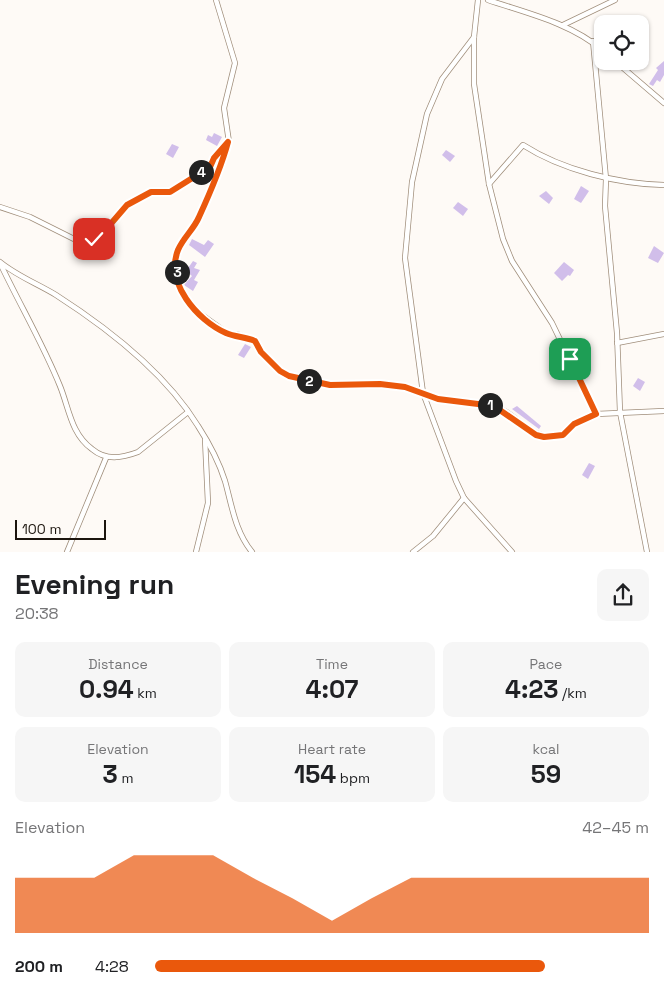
<!DOCTYPE html>
<html lang="en">
<head>
<meta charset="utf-8">
<style>
	:root { --surface:#fff; --page:#f6f6f6; --text:#202124; --muted:#757577; --accent:#ea580c }
	body { margin:0; font-family:"Space Grotesk",sans-serif; background:var(--page); color:var(--text); height:100vh; display:flex; flex-direction:column; font-size:19px; white-space:nowrap }
	* { box-sizing:border-box; margin:0 }
	p { font-size:16px; color:var(--muted) }
	.icon { flex:none; width:28px; height:28px; fill:none; stroke:currentColor; stroke-width:2; stroke-linecap:round; stroke-linejoin:round }
	.map { position:relative; height:552px; overflow:hidden }
	.side { display:flex; flex-direction:column; background:var(--surface); flex:1 }
	.side>* { flex:none }
	.fabs { position:absolute; left:594px; top:15px; display:grid; gap:10px }
	.fabs a { display:grid; place-items:center; width:55px; height:55px; border-radius:10px; background:var(--surface); box-shadow:0 1px 4px #0004; font-size:25px }
	.scale { position:absolute; left:15px; bottom:12px; width:91px; box-sizing:border-box; padding-left:5px; border:2px solid #1c150e; border-top:0; font-size:14px; line-height:18px; white-space:nowrap; color:#1c150e; -webkit-text-stroke:4px #fefaf6; paint-order:stroke }
	.pin { position:absolute; display:grid; place-items:center; width:42px; height:42px; color:#fff; margin:-21px; border-radius:10px; box-shadow:0 2px 8px #0006 }
	.km { position:absolute; width:25px; height:25px; margin:-12px; border-radius:50%; background:#222; color:#fff; font-size:14px; line-height:25px; text-align:center }
	.round { display:grid; place-items:center; flex:none; width:52px; height:52px; border-radius:10px; background:var(--page) }
	.headline { display:flex; align-items:center; justify-content:space-between; height:85px; padding:0 15px }
	h1 { font-size:28px; font-weight:800; line-height:38px }
	.metrics { display:grid; grid-template-columns:repeat(3,1fr); gap:8px; height:85px; padding:5px 15px }
	.metrics div { display:grid; align-content:center; border-radius:10px; background:var(--page); text-align:center }
	.metrics b { font-size:25px; font-weight:800 }
	.metrics small { font-size:14px; font-weight:400 }
	.metrics p { font-size:14px }
	.chart { height:140px; padding:10px 15px }
	.chart p { display:flex; justify-content:space-between }
	.chart svg { width:100%; height:90px; margin-top:5px; fill:var(--accent); opacity:.7 }
	ul { padding:0 15px; list-style:none; font-size:16px }
	li { display:grid; grid-template-columns:80px 60px 1fr; align-items:center; height:38px }
	li i { height:12px; border-radius:6px; background:var(--accent) }
	.map>svg:first-child { display:block }
</style>
</head>
<body>
<div class="map">
<svg width="664" height="552" viewBox="0 0 664 552">
	<rect width="100%" height="100%" fill="#fefaf6"/>
	<g fill="#d1beea">
		<polygon points="664,61 664,75 660,82 657,80 653,86 649,84 658,70 656,68"/>
		<polygon points="214,133 222,137 217,146 206,140 208,135 212,137"/>
		<polygon points="172,144 179,147 173,158 166,154"/>
		<polygon points="446,150 455,156 450,162 442,155"/>
		<polygon points="581,186 589,191 581,203 574,199"/>
		<polygon points="546,191 553,198 549,204 539,196"/>
		<polygon points="458,202 468,209 463,216 453,208"/>
		<polygon points="192,239 204,245 208,240 214,244 205,257 189,245"/>
		<polygon points="654,246 664,253 658,263 648,258"/>
		<polygon points="193,261 197,263 194,268 200,270 194,280 198,282 193,291 184,285 192,276 186,271"/>
		<polygon points="564,262 574,270 570,276 568,275 562,281 554,273"/>
		<polygon points="245,344 251,347 244,358 238,355"/>
		<polygon points="638,378 645,382 640,391 633,386"/>
		<polygon points="517,406 541,426 539,429 512,409"/>
		<polygon points="589,463 595,466 588,479 582,475"/>
	</g>
	<g fill="none" stroke-linecap="round" stroke-linejoin="round">
		<defs>
			<g id="street">
				<path d="M216 0 235 63 224 108 229 142 198 220 177 252 176 268 180 290 199 313 227 333 240 335 255 341C283 398 344 380 395 386 411 388 424 396 439 399 455 402 472 401 489 405 520 411 526 443 563 435L574 424 596 414 664 411"/>
				<polyline points="478,0 474,37 474,84 489,184 503,239 512,261 552,323 596,414"/>
				<path d="M488 0C526 13 571 23 602 50"/>
				<polyline points="563,25 615,0"/>
				<polyline points="474,37 442,79 427,114 412,182 405,258 423,393 456,481 464,498 512,552"/>
				<polyline points="593,41 606,179 605,206 617,333 620,412 647,552"/>
				<polyline points="615,61 664,103"/>
				<path d="M489 184 523 145C562 170 618 184 664 185"/>
				<polyline points="0,207 30,217 76,240 85,241 102,234 127,205 151,192 170,192 182,186 210,167 226,144"/>
				<path d="M0 262C17 276 38 284 56 295 109 329 165 372 198 426 209 443 219 462 225 481 232 506 235 531 252 552"/>
				<path d="M1 265C20 305 43 344 60 386 69 408 71 434 92 449 106 461 122 458 138 452L188 412"/>
				<polyline points="617,343 664,334"/>
				<polyline points="67,552 106,458"/>
				<polyline points="196,552 208,503 205,439"/>
				<polyline points="413,552 433,536 464,498"/>
			</g>
		</defs>
		<use href="#street" stroke="#a08e7b" stroke-width="6"/>
		<use href="#street" stroke="#fff" stroke-width="4.5"/>
	</g>
	<g fill="none" stroke-linecap="round" stroke-linejoin="round">
		<defs>
			<path id="route" d="M94 239 102 234 127 205 151 192H170L210 167 214 158 228 142C221 168 210 193 199 217 194 229 183 238 178 250 165 283 197 320 226 333 235 337 246 337 255 341L261 352 280 371 289 376 330 385 380 384 405 387 438 399 494 406 536 435 544 437 563 435 574 424 596 414 570 359"/>
		</defs>
		<use href="#route" stroke="#fff" stroke-width="10"/>
		<use href="#route" stroke="#ea580c" stroke-width="6"/>
	</g>
</svg>
<div class="fabs">
<a><svg class="icon" aria-label="locate" viewBox="0 0 24 24"><circle cx="12" cy="12" r="6"/><path d="M12 2v4M12 18v4M2 12h4M18 12h4"/></svg></a>
</div>
<div class="scale">100 m</div>
<div class="pin" style="left:570px;top:359px;background:#1e9e55"><svg class="icon" aria-label="arrive" viewBox="0 0 24 24"><path d="M6 21V4h12l-3 4 3 4H6"/></svg></div>
<div class="pin" style="left:94px;top:239px;background:#d93025"><svg class="icon" aria-label="check" viewBox="0 0 24 24"><path d="M5 12l5 5 9-10"/></svg></div>
<b class="km" style="left:490px;top:405px">1</b>
<b class="km" style="left:309px;top:381px">2</b>
<b class="km" style="left:177px;top:272px">3</b>
<b class="km" style="left:201px;top:172px">4</b>
</div>
<section class="side">
<div class="headline"><div><h1>Evening run</h1><p>20:38</p></div><a class="round"><svg class="icon" aria-label="share" viewBox="0 0 24 24"><path d="M12 15V3M7 8l5-5 5 5M5 13v7h14v-7"/></svg></a></div>
<div class="metrics">
<div><p>Distance</p><b>0.94<small> km</small></b></div>
<div><p>Time</p><b>4:07</b></div>
<div><p>Pace</p><b>4:23<small> /km</small></b></div>
</div>
<div class="metrics">
<div><p>Elevation</p><b>3<small> m</small></b></div>
<div><p>Heart rate</p><b>154<small> bpm</small></b></div>
<div><p>kcal</p><b>59</b></div>
</div>
<div class="chart"><p><span>Elevation</span>42–45 m</p>
<svg viewBox="0 0 160 44" preserveAspectRatio="none"><path d="M0 44V17L10 17L20 17L30 6L40 6L50 6L60 17L70 27L80 38L90 27L100 17L110 17L120 17L130 17L140 17L150 17L160 17V44z"/></svg>
</div>
<ul>
<li><b>200 m</b>4:28<i style="width:79%"></i></li>
</ul>
</section>
</body>
</html>
